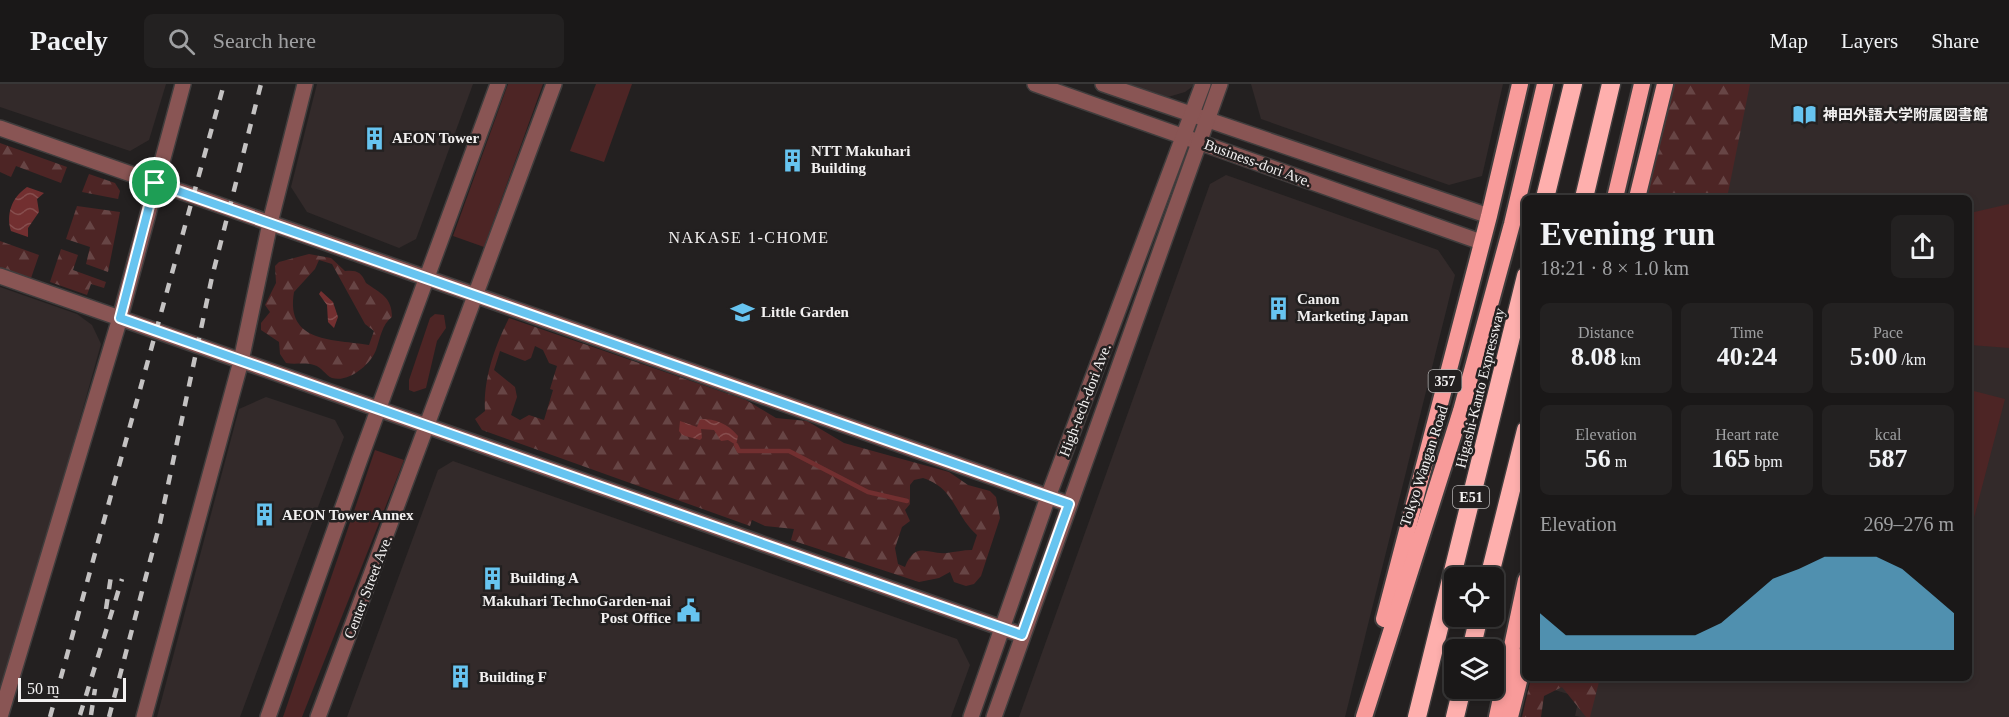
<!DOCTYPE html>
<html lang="en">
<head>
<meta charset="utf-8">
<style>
	:root { --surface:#1a1818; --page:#232121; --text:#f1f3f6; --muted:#9fa0a2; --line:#383737; --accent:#67c4f0 }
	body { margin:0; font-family:"Times New Roman","Noto Sans JP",serif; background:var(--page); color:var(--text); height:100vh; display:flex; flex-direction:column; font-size:22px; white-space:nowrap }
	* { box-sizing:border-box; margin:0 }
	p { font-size:20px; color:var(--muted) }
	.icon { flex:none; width:33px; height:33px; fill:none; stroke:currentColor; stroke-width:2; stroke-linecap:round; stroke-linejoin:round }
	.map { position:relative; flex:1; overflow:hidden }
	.side { position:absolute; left:1522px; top:111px; width:450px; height:486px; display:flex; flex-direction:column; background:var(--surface); border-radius:9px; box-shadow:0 3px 9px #0003,0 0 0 2px var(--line) }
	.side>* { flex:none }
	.buttons { position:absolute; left:1444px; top:483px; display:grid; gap:12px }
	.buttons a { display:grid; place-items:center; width:60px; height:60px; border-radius:9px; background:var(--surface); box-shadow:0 3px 9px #0003,0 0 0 2px var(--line); font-size:30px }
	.scale { position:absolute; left:18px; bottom:15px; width:108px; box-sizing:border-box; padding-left:6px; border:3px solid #f3f1f1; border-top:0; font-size:16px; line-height:21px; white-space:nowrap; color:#f3f1f1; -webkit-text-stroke:4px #232020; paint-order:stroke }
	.pin { position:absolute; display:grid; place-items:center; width:51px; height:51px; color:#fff; margin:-26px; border:3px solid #fff; border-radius:50%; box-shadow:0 2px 6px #0007 }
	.round { display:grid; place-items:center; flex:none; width:63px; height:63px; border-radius:9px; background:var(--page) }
	.headline { display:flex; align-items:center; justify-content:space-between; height:102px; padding:0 18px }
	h1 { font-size:33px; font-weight:600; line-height:45px }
	.stats { display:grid; grid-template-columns:repeat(3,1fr); gap:9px; height:102px; padding:6px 18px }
	.stats div { display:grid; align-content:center; border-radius:9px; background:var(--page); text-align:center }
	.stats b { font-size:26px; font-weight:600 }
	.stats small { font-size:16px; font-weight:400 }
	.stats p { font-size:16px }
	.chart { height:168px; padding:12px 18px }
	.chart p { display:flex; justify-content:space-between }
	.chart svg { width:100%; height:108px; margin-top:6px; fill:var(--accent); opacity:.7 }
	header { display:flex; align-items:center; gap:36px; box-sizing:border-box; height:84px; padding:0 30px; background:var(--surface); border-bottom:2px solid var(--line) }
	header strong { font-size:28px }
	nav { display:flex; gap:33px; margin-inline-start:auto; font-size:21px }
	.search { width:420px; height:54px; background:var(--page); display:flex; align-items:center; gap:15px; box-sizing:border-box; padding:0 21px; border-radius:9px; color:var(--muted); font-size:22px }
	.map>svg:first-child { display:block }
</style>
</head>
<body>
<header>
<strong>Pacely</strong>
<div class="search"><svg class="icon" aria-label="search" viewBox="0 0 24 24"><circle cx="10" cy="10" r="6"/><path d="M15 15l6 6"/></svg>Search here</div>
<nav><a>Map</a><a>Layers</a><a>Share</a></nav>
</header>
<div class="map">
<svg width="2009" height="633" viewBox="0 0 2009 633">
	<defs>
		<pattern id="forest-firs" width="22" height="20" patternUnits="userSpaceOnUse" patternTransform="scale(1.5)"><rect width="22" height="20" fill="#4d2525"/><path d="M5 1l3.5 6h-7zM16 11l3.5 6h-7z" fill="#674545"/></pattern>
		<pattern id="water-waves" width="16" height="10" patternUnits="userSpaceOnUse" patternTransform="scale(1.5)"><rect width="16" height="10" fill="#722f30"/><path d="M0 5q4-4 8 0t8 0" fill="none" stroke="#874e4e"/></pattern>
	</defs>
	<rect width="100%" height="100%" fill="#232020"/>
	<g fill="#332a2a">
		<polygon points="0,0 166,0 149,56 130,67 0,23"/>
		<polygon points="317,0 473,0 416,155 399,164 307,128 291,103"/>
		<polygon points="1125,0 1196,0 1185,8 1168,13"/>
		<polygon points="1251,0 1503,0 1482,92 1449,101 1261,35"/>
		<polygon points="1703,0 2009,0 2009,633 1581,633 1575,632 1579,613 1551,605 1554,594 1970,594 1970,114 1675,114"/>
		<polygon points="1226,91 1438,166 1455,191 1345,633 1019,633 1210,100"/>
		<polygon points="0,203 77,230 92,241 101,260 4,607 0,611"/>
		<polygon points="266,313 335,336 344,353 240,633 157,633 239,325"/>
		<polygon points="453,377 957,555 970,581 951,633 347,633 438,386"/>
	</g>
	<g fill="#4d2525">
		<polygon points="508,0 543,0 484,163 453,152"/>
		<polygon points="596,0 632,0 604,78 570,67"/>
		<polygon points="2009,120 2009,264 1970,261 1970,129"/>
		<polygon points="435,230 444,231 446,244 437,257 426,304 414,308 409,306 409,296 430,234"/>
		<polygon points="1970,306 2005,315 1970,449"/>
		<polygon points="375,366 404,376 302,633 283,633"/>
	</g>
	<g fill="url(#forest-firs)" fill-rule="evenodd">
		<polygon points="1674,0 1750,0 1727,114 1647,114"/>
		<polygon points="0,59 67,83 61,99 16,82 11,93 0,88"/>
		<polygon points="89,90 115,99 120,107 118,115 82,108"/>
		<polygon points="77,122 120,128 108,188 86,180 90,163 66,155"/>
		<polygon points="0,157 39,171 30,197 0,185"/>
		<polygon points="61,165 78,171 73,186 106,198 104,204 91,200 87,211 50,198"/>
		<path d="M309 170 331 174 345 187C357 186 361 188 366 199 380 209 392 213 392 233 382 240 380 255 376 266 371 280 349 299 332 294 325 291 322 283 314 281 305 278 295 281 286 279L280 270 279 258 261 246V239L270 228 265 221 276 199 275 182 279 178ZM319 176 332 180 365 240 374 247 369 261C335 255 285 260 294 208L315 185Z"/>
		<path d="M509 234 746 316 776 334 807 337 844 359 949 388 968 401 990 407 996 413 1000 434 981 492 974 500 966 502 954 498 950 488 939 494 919 498 791 456 794 445 765 442 752 436 750 442 482 346 475 335 485 327C483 295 495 262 509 234ZM535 262 543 266 549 279 557 282 550 305 553 306 544 336 529 331 520 336 511 331 517 313 515 303 494 286 500 267 525 277 531 274ZM923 394C956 405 954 431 977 451L972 466C963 466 955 468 947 469 927 471 916 456 905 483L898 480 895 464 902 443 910 437 905 426 910 420V401L914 396Z"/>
		<polygon points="1531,594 1600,594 1590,633 1586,633 1562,603 1544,612 1541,633 1522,633"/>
	</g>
	<g fill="url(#water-waves)">
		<path d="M27 103 44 109 37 115 39 128 28 144V153L11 147C6 131 11 114 27 103Z"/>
		<polygon points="321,207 333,218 338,233 334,244 328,238 327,221 319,210"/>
		<path d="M700 335C716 335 727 339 738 352L736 361 728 356 721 357 714 346 701 345 702 354 700 356 682 351 679 347 680 337 697 343Z"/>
	</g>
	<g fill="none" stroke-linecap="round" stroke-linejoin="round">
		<polyline stroke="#722f30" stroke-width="4.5" points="736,361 739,367 789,367 868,408 907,417"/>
		<defs>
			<g id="minor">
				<polyline points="0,633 120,234 183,0"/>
				<polyline points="144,633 241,277 270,139 305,0"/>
			</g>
			<g id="tertiary">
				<polyline points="1035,0 1481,158"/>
				<polyline points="1103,0 1489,132"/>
				<polyline points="0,44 1069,420"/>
				<polyline points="0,192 1022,551"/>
				<polyline points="268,633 360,375 498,0"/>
				<polyline points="318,633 554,0"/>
				<polyline points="971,633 1048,413 1203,0"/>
				<polyline points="994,633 1220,0"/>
			</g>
			<g id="trunk">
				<polyline points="1615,114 1642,0"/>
				<polyline points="1637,114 1665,0"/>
				<polyline points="1384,535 1489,132 1520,0"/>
				<polyline points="1364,633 1461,327 1512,140 1545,0"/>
				<polyline points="1497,633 1526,496"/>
				<polyline points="1510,633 1526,569"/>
			</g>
			<g id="motorway">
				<polyline points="1545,114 1573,0"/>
				<polyline points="1584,114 1611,0"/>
				<polyline points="1489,494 1526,346"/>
				<polyline points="1471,566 1479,532"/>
				<polyline points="1417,633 1526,192"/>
				<polyline points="1455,633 1462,604"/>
			</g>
		</defs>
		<use href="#minor" stroke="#403d3d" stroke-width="18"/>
		<use href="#tertiary" stroke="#403d3d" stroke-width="18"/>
		<use href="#trunk" stroke="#403d3d" stroke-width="20"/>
		<use href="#motorway" stroke="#403d3d" stroke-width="21"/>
		<use href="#minor" stroke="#895554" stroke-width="15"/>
		<use href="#tertiary" stroke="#895554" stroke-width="15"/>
		<use href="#trunk" stroke="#f89b9a" stroke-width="16"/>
		<use href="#motorway" stroke="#feafad" stroke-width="18"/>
		<g stroke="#c4c2c2" stroke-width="4.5" stroke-dasharray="10 10" stroke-linecap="butt">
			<polyline points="106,525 111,492"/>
			<polyline points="80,631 122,495"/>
			<polyline points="91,631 95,605"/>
			<polyline points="50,633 224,0"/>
			<polyline points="109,633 160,439 212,193 261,0"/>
		</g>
	</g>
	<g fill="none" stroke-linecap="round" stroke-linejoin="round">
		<defs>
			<polygon id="route" points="155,99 1069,420 1022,551 120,234"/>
		</defs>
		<use href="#route" stroke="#fff" stroke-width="12"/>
		<use href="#route" stroke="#67c4f0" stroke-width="8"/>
	</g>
	<defs>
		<symbol id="library-bare" viewBox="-9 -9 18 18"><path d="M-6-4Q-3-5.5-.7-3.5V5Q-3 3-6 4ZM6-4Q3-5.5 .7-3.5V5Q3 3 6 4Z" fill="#67c4f0" stroke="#232020" stroke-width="2.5" paint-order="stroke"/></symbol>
		<symbol id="building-bare" viewBox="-9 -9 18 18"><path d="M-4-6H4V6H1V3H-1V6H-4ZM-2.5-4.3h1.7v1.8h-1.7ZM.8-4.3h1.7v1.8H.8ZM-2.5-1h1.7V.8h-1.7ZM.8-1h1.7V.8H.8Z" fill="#67c4f0" stroke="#232020" stroke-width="2.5" paint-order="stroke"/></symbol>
		<symbol id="school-bare" viewBox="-9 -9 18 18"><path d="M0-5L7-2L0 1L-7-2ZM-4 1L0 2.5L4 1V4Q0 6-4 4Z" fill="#67c4f0" stroke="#232020" stroke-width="2.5" paint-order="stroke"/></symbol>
		<symbol id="civic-bare" viewBox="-9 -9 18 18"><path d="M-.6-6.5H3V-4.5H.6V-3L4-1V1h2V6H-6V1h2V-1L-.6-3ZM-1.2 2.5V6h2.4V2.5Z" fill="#67c4f0" stroke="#232020" stroke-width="2.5" paint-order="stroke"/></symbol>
	</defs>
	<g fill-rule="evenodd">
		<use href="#library-bare" x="1788" y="14" width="33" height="33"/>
		<use href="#building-bare" x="358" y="38" width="33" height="33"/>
		<use href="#building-bare" x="776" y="60" width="33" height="33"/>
		<use href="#building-bare" x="1262" y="208" width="33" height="33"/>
		<use href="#school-bare" x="726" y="212" width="33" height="33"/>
		<use href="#building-bare" x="248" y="414" width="33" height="33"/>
		<use href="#building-bare" x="476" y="478" width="33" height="33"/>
		<use href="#civic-bare" x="672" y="510" width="33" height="33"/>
		<use href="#building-bare" x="444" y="576" width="33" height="33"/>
	</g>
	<g text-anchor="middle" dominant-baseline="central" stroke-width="5" stroke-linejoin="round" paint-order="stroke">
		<g fill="#232020" stroke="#b5b2b2" stroke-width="1.5">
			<rect x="1428.5" y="286" width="33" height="22" rx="4.5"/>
			<rect x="1453" y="402" width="36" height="22" rx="4.5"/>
		</g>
		<g font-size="14" font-weight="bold" fill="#f3f1f1">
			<text x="1445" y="297">357</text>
			<text x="1471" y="413">E51</text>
		</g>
		<g font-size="15" font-weight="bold" fill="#f3f1f1" stroke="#232020" text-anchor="start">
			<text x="1823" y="31">神田外語大学附属図書館</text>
			<text x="392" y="54">AEON Tower</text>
			<text x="811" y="67">NTT Makuhari<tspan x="811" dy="17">Building</tspan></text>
			<text x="1297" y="215">Canon<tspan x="1297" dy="17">Marketing Japan</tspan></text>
			<text x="761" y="228">Little Garden</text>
			<text x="282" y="431">AEON Tower Annex</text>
			<text x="510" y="494">Building A</text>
			<text x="671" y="517" text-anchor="end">Makuhari TechnoGarden-nai<tspan x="671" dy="17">Post Office</tspan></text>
			<text x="479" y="593">Building F</text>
		</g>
		<g font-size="15" fill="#f3f1f1" stroke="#232020">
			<text transform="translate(1258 79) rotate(20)">Business-dori Ave.</text>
			<text transform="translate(1480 304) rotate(-76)">Higashi-Kanto Expressway</text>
			<text transform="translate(1085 316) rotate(-69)">High-tech-dori Ave.</text>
			<text transform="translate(1424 382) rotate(-72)">Tokyo Wangan Road</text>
			<text transform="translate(368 503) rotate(-69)">Center Street Ave.</text>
		</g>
		<g font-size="16" letter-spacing="1.5" fill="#f3f1f1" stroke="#232020">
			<text x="749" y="153">NAKASE 1-CHOME</text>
		</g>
	</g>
</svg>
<div class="buttons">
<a><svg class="icon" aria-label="locate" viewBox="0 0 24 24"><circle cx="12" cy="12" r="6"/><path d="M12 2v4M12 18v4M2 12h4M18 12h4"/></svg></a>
<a><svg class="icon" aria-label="layers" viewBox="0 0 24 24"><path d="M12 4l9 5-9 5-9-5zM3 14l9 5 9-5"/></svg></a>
</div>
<div class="scale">50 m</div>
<div class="pin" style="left:155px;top:99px;background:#1e9e55"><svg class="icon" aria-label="arrive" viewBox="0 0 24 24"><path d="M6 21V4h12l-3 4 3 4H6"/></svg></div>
<section class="side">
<div class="headline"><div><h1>Evening run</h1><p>18:21 · 8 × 1.0 km</p></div><a class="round"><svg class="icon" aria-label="share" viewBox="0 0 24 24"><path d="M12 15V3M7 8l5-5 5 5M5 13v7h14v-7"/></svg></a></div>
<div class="stats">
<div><p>Distance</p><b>8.08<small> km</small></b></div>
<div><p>Time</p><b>40:24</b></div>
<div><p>Pace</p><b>5:00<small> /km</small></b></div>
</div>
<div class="stats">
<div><p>Elevation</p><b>56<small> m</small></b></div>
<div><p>Heart rate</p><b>165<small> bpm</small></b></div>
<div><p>kcal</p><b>587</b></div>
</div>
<div class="chart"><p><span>Elevation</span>269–276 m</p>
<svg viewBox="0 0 160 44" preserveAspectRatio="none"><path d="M0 44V29L10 38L20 38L30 38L40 38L50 38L60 38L70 33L80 24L90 15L100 11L110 6L120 6L130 6L140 11L150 20L160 29V44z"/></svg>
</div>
</section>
</div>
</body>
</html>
